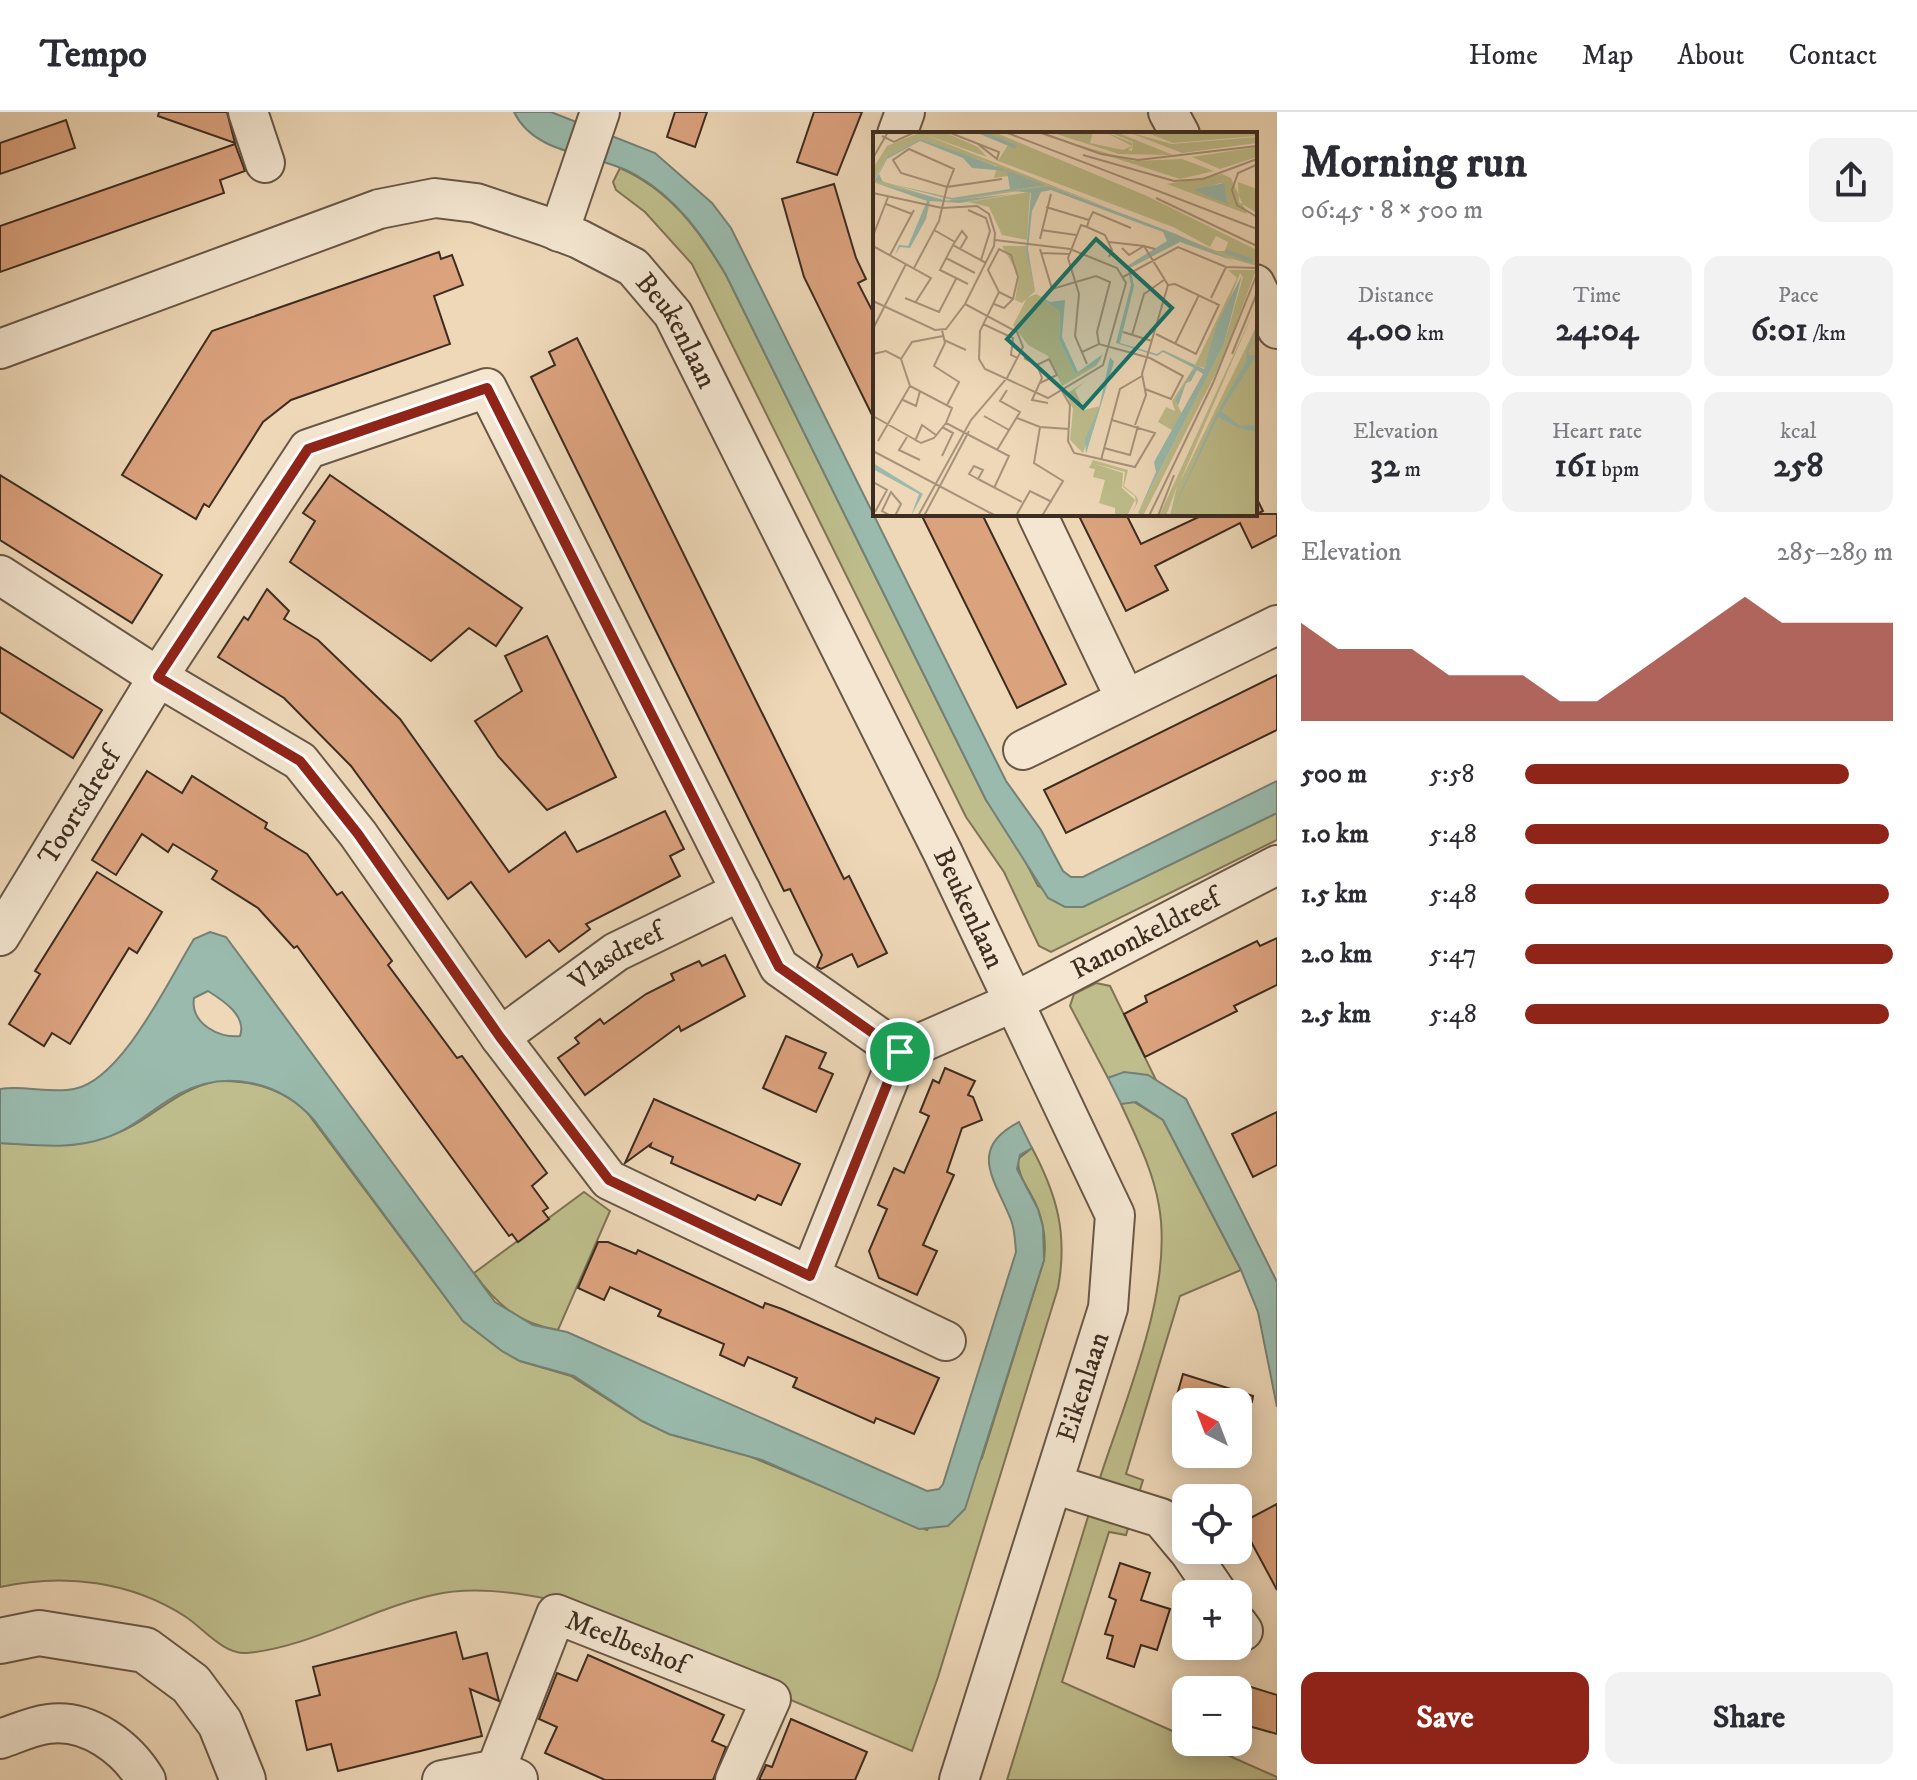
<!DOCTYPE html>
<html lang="en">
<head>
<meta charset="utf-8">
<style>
	:root { --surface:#fff; --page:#f2f2f3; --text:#2b2b33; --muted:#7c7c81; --line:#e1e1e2; --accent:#8f2418 }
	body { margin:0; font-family:"IM FELL DW Pica",serif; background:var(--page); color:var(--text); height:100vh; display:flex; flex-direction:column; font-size:30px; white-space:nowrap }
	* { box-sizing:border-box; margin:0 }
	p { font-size:26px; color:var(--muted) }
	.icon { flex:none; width:44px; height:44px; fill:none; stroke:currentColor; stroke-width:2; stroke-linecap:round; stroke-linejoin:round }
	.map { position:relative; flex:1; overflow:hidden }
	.drawer { display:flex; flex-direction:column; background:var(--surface); width:640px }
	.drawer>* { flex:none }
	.needle { width:52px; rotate:318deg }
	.controls { position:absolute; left:1172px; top:1276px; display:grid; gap:16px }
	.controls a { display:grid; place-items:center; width:80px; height:80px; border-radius:16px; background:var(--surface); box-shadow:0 4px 20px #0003; font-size:40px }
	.pin { position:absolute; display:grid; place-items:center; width:68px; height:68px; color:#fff; margin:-34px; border:4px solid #fff; border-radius:50%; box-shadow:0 2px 8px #0007 }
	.round { display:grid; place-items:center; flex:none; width:84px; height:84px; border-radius:16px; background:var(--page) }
	.overview { display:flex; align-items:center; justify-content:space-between; height:136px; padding:0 24px }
	h1 { font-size:44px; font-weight:800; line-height:60px }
	.figures { display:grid; grid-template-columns:repeat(3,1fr); gap:12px; height:136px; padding:8px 24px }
	.figures div { display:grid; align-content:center; border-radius:16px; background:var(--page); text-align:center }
	.figures b { font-size:34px; font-weight:800 }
	.figures small { font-size:22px; font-weight:400 }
	.figures p { font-size:22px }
	.chart { height:224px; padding:16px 24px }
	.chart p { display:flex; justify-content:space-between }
	.chart svg { width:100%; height:144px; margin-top:8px; fill:var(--accent); opacity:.7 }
	.action { display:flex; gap:16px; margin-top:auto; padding:16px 24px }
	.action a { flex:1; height:92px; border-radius:16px; background:var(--accent); color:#fff; font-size:32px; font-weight:800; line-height:92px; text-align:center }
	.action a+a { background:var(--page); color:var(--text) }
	ul { padding:0 24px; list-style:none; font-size:26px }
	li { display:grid; grid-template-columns:128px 96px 1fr; align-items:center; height:60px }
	li i { height:20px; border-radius:10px; background:var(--accent) }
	header { display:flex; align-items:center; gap:48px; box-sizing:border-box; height:112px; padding:0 40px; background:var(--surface); border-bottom:2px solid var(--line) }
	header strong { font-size:38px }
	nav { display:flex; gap:44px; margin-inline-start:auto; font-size:28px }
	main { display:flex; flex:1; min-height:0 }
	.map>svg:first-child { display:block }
</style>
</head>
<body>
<header>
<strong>Tempo</strong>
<nav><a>Home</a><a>Map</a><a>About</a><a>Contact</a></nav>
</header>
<main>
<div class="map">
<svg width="1277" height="1668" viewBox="0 0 1277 1668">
	<rect width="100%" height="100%" fill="#eed8b8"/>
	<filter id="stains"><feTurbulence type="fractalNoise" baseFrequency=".0025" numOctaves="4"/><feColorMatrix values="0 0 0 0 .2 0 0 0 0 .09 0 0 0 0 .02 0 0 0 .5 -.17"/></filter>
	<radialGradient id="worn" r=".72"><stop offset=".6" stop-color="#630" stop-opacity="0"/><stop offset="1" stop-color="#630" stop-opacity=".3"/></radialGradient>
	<g fill="#bebd8b" stroke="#7e7456" stroke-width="2">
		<path d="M620 56C670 78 699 118 726 163L986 688 1017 733 1038 774 1083 795 1277 701V728L1051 840 1039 834 1004 760 966 705 692 152 645 100 616 78 613 70Z"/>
		<path d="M1096 871 1110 874 1156 968C1140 960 1124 959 1108 966L1070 894 1074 882Z"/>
		<path d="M217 969C251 968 281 976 306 999L463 1209 502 1239 520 1249 571 1264 642 1309 669 1322 749 1344 927 1418 982 1346 1044 1148C1046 1131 1044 1112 1037 1095 1031 1079 1017 1065 1018 1047L1032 1036C1057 1083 1068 1122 1058 1176L938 1565 912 1639 553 1488C514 1480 471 1474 433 1483 370 1497 311 1535 247 1541 224 1543 204 1517 186 1505 131 1469 64 1461 0 1475V1031C48 1034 92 1037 134 1013 163 996 183 976 217 969Z"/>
		<path d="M1131 988 1163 1008 1241 1158 1180 1184 1126 1362 1143 1368 1138 1384 1098 1372C1124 1290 1174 1179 1159 1094 1153 1058 1136 1025 1121 992Z"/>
		<path d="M584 1080 610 1099 558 1218C519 1212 496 1192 474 1161Z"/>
		<polygon points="1091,1395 1131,1407 1126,1423 1109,1420 1062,1570 1186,1625 1186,1630 1198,1630 1277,1665 1277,1668 1007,1668"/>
	</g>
	<g fill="#99baad" stroke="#748175" stroke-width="2" fill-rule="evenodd">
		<path d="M514 0H551L655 41 712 91 731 116 1006 669 1041 718 1063 759 1071 765H1083L1277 669V701L1083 795H1065L1048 786 986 688 726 163C703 124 677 86 636 63 596 40 536 45 514 0Z"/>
		<path d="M210 820 226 825 495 1190 533 1213 567 1220 927 1379 939 1377 943 1372 1016 1140C1015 1129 1015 1118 1011 1108 996 1069 966 1037 1019 1010L1032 1036 1020 1043 1017 1057 1038 1097 1043 1115 1044 1148 965 1397 948 1414 919 1417 762 1348 669 1322 642 1309 574 1264 520 1249 502 1239 463 1209 314 1008C280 969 225 957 179 982 153 996 133 1017 105 1026 71 1038 35 1033 0 1031V977C24 973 50 982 74 977 122 968 168 869 194 827ZM208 879C224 889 247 904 240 924 219 927 190 911 194 886Z"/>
		<polygon points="1124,960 1148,963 1186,987 1277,1170 1277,1295 1258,1200 1241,1158 1163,1008 1136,990 1121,992 1108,966"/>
	</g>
	<g fill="#dba27e" stroke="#3d2c20" stroke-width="2">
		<polygon points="159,0 227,0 235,31 158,4"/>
		<polygon points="675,0 707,0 695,35 667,25"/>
		<polygon points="814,0 862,0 837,63 797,50"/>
		<polygon points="66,8 75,36 0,62 0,31"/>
		<polygon points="235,32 245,59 220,68 224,81 0,160 0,114"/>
		<polygon points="834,72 856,146 866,167 858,171 875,204 875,309 804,165 782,87"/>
		<polygon points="439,140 441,147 452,143 463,173 434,184 450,232 291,288 263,310 209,395 204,392 196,407 122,363 212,219"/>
		<polygon points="577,226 844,767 849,764 887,841 858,855 852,842 821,857 817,855 822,843 790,777 784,779 531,265 555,253 549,240"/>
		<polygon points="0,363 162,463 132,511 0,428"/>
		<polygon points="330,363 522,496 496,534 469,516 431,549 290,450 315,409 303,401"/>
		<polygon points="1255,383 1263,399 1257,402 1277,402 1277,423 1252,436 1240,411 1155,454 1168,478 1126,499 1078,402 1126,402 1141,432 1205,402 1255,402"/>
		<polygon points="921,402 982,402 1066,572 1017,596"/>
		<polygon points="267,477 289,499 284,507 318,528 400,607 509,760 565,720 577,740 665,699 684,737 670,744 680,764 586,812 590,817 559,840 549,828 526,845 471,770 448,787 351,654 284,586 218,545 244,505 248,508"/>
		<polygon points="547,524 616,665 547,698 498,644 475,609 522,579 505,544"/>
		<polygon points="0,535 102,598 73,646 0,600"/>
		<polygon points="1277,563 1277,618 1066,721 1044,678"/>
		<polygon points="147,659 182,681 192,664 267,711 265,716 307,742 337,783 342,780 392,849 388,853 457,946 462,944 547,1061 532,1074 548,1096 543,1099 549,1107 518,1130 512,1122 509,1124 297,834 294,836 258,796 212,767 217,759 173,732 168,740 142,722 116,763 92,748"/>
		<polygon points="97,760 162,800 137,841 129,836 70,932 52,921 44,934 9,912 40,862 35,859"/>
		<polygon points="1277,826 1277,873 1234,894 1237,899 1145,945 1124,902 1147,890 1145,884 1257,829 1260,834"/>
		<polygon points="725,843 745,884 681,919 679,914 585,983 558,946 579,931 575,926 600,907 604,912 646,882 674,868 671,862 699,849 702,854"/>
		<polygon points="786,924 826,941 819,956 833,962 816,1000 763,976"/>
		<polygon points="945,956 975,969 968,983 973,985 982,1008 962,1016 947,1060 954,1063 923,1133 937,1139 917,1183 879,1166 869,1139 887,1097 878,1093 894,1056 904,1061 929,1004 920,1000 933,968 939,971"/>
		<polygon points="654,987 800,1052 781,1093 758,1083 755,1088 671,1051 673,1045 650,1035 651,1032 625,1051"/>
		<polygon points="1277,1000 1277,1053 1253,1065 1232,1022"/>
		<polygon points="598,1130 608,1130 636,1142 638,1138 763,1196 765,1191 782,1197 939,1266 914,1322 876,1306 874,1311 793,1275 797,1266 748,1245 744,1254 720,1243 724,1232 658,1204 661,1198 610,1175 604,1188 578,1176"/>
		<polygon points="1183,1262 1253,1284 1252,1290 1175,1290"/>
		<polygon points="1277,1392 1277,1478 1241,1411"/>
		<polygon points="1120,1451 1150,1461 1141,1488 1170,1497 1157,1538 1141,1533 1134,1555 1107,1546 1113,1524 1105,1522 1116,1488 1109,1485"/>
		<polygon points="456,1520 463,1547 487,1541 499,1589 470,1577 482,1624 338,1659 331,1632 307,1638 296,1589 320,1583 313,1555"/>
		<polygon points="588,1543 724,1603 712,1629 726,1635 713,1668 605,1668 545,1641 557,1615 539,1607 557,1561 577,1569"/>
		<polygon points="1238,1571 1277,1583 1277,1622 1238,1611"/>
		<polygon points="791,1607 867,1640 855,1668 759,1668 766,1653 772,1655"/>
	</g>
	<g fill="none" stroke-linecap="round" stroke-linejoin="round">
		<defs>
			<g id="minor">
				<polyline points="248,0 265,51"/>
				<polyline points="1168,0 1180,22"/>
				<polyline points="897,22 905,0"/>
				<polyline points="559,120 600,0"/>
				<polyline points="1255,172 1277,217"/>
				<path id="s1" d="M0 237 379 97 435 86 476 91 545 114 579 127 633 155 673 202 943 741 1115 1103 1108 1196 959 1668"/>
				<polyline points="1037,402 1125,586"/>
				<polyline points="0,463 158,565 300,649 358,722 500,925 609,1068 946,1229"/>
				<polyline points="1023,638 1277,513"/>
				<path id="s2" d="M0 824 158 565 308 337 487 276 779 855 900 940"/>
				<path id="s3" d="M500 925 616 840 741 779"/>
				<path id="s4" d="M810 1164 900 940 1014 890 1277 753"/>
				<polyline points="1053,1372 1161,1406 1186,1436"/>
				<polyline points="1188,1438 1218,1482"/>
				<polyline points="1238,1512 1243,1519"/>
				<path d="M0 1627C15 1622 32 1614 48 1612 88 1606 127 1636 146 1668"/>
				<path id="s5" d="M496 1657 556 1502 771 1587 735 1668"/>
				<polyline points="442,1668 496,1657 518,1667"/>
			</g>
			<polyline id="tertiary" points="0,1529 39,1521 145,1538 191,1572 220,1611 243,1668"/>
		</defs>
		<use href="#minor" stroke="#695746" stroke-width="42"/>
		<use href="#tertiary" stroke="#695746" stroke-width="48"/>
		<use href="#minor" stroke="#f4e6d1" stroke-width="38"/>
		<use href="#tertiary" stroke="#f4e6d1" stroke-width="44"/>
	</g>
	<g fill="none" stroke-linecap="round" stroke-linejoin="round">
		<defs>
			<polygon id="route" points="487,276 779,855 900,940 810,1164 609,1068 500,925 358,722 300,649 158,565 308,337"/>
		</defs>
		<use href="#route" stroke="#fff" stroke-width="16"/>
		<use href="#route" stroke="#8f2418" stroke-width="10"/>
	</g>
	<g text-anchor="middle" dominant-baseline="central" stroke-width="8" stroke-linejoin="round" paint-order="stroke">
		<g font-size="28" fill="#3d2c20" stroke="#f4e6d1">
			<text stroke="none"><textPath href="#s1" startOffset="750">Beukenlaan</textPath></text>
			<text stroke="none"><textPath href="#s2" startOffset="152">Toortsdreef</textPath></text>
			<text stroke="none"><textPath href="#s1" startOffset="1398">Beukenlaan</textPath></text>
			<text stroke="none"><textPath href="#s4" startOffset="514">Ranonkeldreef</textPath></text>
			<text stroke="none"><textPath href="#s3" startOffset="142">Vlasdreef</textPath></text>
			<text transform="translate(1083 1275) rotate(-72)">Eikenlaan</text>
			<text stroke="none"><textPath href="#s5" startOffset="242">Meelbeshof</textPath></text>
		</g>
	</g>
	<g transform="translate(873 20)">
		<rect width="384" height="384" fill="#eed8b8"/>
		<path d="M48 0H71L105 15 114 25 50 2 241 78 176 54 83 69H72L166 54 138 57 136 44 121 46 124 34 47 7 14 25 2 47 69 68 0 50V36L14 14ZM108 0H121L274 64 384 118V134L342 122 243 79 344 119H352L355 110 343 104 337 115 300 95 125 29 135 13ZM161 0 261 29 309 27 341 39 307 47ZM177 0H220L217 11 250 18 259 14 232 0 259 11V15L255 18 259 19 260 10 236 0H243L300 23 246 22ZM255 0 299 12 384 5V11L309 21ZM272 0H384V4L300 11ZM384 15V25L347 37 319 25ZM349 42 358 46 374 82 294 52ZM350 51 355 71 322 59 347 51ZM365 50 384 57V81L366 70ZM157 60 154 108 129 103 116 75 95 70ZM129 114H153L162 159 149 171 142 168 146 144ZM355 138H383L350 227 270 384 265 381 351 212 370 145 367 141 331 236 322 233 364 146ZM163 162 187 180 186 208 202 242 229 225 223 234 189 254 175 224 155 213 140 193 154 166ZM383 174 306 352 384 193V384H297L304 354 293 384H286ZM321 235 316 247 302 268 310 284 299 298 285 290 293 275 302 279 299 269ZM213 249 202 258 211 278 227 274 210 321 197 308 200 277 193 262ZM220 328 255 338 251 354 263 364 265 368 264 372 257 384 263 372 262 364 250 355 252 340 219 331 250 341 249 356 262 368 254 384H242V376L226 371 232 348 220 345 222 337 216 336Z" fill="#bebd8b" fill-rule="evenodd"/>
		<path d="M47 7 88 21 172 53 80 68 2 48 14 25ZM47 9 90 26 99 36 134 39 137 57 79 66 10 50 6 42 14 27ZM0 50 75 69 140 62 87 71 57 69 53 87 37 116 27 115 22 123 26 113 35 114 54 69ZM351 51 355 72 322 59V57ZM176 54 303 102 361 129 307 110 257 136 261 154 247 211 284 222 290 218 331 237 344 192 369 143 351 212 265 381 283 340 281 330 330 242 324 238 318 249 313 251 305 274 302 268 321 236 290 220 284 224 243 211 258 153 254 134 294 109 290 100 263 90 178 58 168 60 159 79 155 117 162 160 153 119 158 61 141 59ZM163 162 177 170 192 168 189 205 205 240 230 222 224 232 202 242 186 208 187 180ZM384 194 374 223H384L348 279 367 294 382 293 384 300 366 296 345 285 297 384 342 285 373 230V221ZM237 225 241 230 213 322 212 307 226 276ZM0 331 50 362 38 384 46 362 0 337Z" fill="#99baad" fill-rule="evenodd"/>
		<path fill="none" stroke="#99baad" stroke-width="4" d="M107 0 143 15M352 119 379 129"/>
		<path fill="none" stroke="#a7937b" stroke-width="2" d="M75 0 126 20 124 27 106 13M132 0 384 97M166 0 228 22 265 28 384 14M9 4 21 10 42 0M36 17 81 37 74 55 28 41 20 28ZM210 23 301 49 330 47 384 27M0 26 15 0M383 33 365 41 359 58 364 73 384 85M0 61 69 76 104 74 116 82 122 101 121 114 92 172 73 197 62 198 0 169M283 66 384 114M13 72 39 82M173 75 216 88 220 80 258 96M95 78 113 86 117 99 108 128M214 95 232 103 239 118 236 125M61 98 82 110M168 98 203 103M0 104 15 65M167 107 178 62M122 108 197 117 244 136 253 151 230 233 175 266 112 237 106 227 107 199 126 160 115 138 126 117 138 123 145 145 140 167M236 110 271 114 295 153 269 242 273 263 262 293M80 113 89 99 94 105 87 117M0 114 58 146 42 171M249 116 256 123 271 114 282 117M167 117 179 157 223 144 237 150 224 200 226 212M168 121 196 122M17 123 41 78M73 126 102 141M41 136 66 89 74 55 129 47M250 145 305 115 353 135 384 136M95 152 67 138 80 113 113 131M32 166 66 180 83 147M338 166 353 135M121 172 131 176 140 167 126 160M110 192 140 206 138 223 145 226M0 197 33 132M69 198 72 211 61 234 86 250 74 273M250 200 279 209M283 202 323 222 346 173 302 152 295 153M259 203 271 162 291 148M71 208 93 218M302 212 326 163M209 220 226 212 277 226 310 244 298 267 272 257M0 222 13 219 28 227 39 210 70 204M359 222 384 161M151 226 164 233 169 246 159 268 175 271M28 227 37 254 79 276 73 291 136 324 121 356M214 232 202 204 206 162 195 126 208 93 214 95 216 88M164 233 176 227 184 243 167 251M189 259 197 273 195 309 201 321 262 335 282 301 239 288M30 268 43 274 47 259M0 284 48 311 61 306 73 291M111 284 136 298M144 286 167 295 196 297M167 295 161 331 190 349 169 384M34 305 26 318 47 328M5 309 37 254M42 309 49 293 63 303M231 316 257 323 265 294M124 318 147 280 127 269 134 258M0 319 123 384M69 324 80 301 69 295M228 328 247 257 269 244M105 347 96 342 101 334 110 338 105 347 149 370M0 350 14 358 2 380M144 382 157 359 179 370M18 384 9 379 18 360 28 372 22 384M45 384 98 288 134 246 150 215 144 200 92 172M51 384 96 299M276 384 340 251 384 142M285 384 301 343"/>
		<path fill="#0f766e" fill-opacity="0.15" stroke="#0f766e" stroke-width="4" d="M223 107 299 176 210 276 134 207Z"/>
		<rect width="384" height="384" fill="none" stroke="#3d2c20" stroke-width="4"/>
	</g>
	<rect width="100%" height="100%" filter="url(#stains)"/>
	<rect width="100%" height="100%" fill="url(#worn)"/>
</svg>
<div class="controls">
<a><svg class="needle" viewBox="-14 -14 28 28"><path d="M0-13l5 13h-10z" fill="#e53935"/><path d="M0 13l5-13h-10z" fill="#7c7c81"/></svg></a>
<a><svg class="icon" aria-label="locate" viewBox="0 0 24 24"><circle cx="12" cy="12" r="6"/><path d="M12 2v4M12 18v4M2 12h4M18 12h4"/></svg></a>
<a>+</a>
<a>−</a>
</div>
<div class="pin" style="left:900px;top:940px;background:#1e9e55"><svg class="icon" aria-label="arrive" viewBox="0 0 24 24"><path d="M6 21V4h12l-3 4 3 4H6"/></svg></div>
</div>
<section class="drawer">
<div class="overview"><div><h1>Morning run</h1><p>06:45 · 8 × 500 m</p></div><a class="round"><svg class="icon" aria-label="share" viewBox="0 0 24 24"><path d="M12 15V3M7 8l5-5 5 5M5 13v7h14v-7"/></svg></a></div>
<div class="figures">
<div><p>Distance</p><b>4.00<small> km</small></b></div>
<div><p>Time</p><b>24:04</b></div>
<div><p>Pace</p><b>6:01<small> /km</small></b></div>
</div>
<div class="figures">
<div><p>Elevation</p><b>32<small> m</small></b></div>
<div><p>Heart rate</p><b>161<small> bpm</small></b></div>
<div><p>kcal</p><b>258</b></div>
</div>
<div class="chart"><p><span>Elevation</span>285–289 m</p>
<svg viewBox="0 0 160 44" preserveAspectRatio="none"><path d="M0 44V14L10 22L20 22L30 22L40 30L50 30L60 30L70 38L80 38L90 30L100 22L110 14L120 6L130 14L140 14L150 14L160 14V44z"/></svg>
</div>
<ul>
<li><b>500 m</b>5:58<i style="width:88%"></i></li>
<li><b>1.0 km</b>5:48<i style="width:99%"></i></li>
<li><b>1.5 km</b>5:48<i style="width:99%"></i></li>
<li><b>2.0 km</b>5:47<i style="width:100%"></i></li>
<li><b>2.5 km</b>5:48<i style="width:99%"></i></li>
</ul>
<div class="action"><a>Save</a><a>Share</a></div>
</section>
</main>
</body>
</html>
